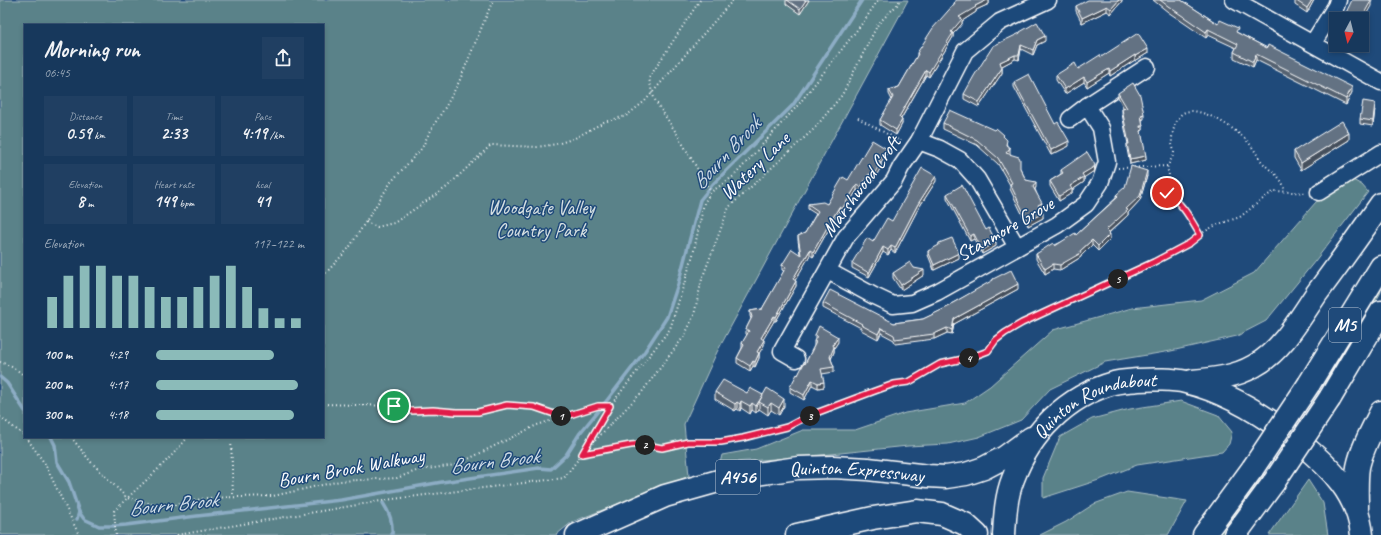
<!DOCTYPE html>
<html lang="en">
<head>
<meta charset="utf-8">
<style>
	:root { --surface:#17385c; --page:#203f62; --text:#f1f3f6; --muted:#9eacbb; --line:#365272; --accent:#8bbbb9 }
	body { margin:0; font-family:Caveat,sans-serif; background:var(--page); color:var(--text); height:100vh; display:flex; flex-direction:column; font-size:15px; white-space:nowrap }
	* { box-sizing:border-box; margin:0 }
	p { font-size:13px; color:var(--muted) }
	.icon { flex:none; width:22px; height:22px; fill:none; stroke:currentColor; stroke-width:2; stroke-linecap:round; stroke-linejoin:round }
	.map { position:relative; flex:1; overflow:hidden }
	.sheet { position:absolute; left:24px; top:24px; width:300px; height:414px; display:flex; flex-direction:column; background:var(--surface); border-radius:0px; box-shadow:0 2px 6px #0003,0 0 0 1px var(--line) }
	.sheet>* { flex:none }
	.needle { width:26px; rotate:187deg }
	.fabs { position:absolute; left:1329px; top:12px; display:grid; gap:8px }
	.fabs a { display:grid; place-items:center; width:40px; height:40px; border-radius:0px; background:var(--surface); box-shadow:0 2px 6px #0003,0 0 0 1px var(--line); font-size:20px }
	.pin { position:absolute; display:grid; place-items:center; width:34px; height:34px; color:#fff; margin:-17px; border:2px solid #fff; border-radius:50%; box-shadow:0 1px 4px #0007 }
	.km { position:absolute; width:20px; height:20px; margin:-10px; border-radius:50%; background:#222; color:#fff; font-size:11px; line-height:20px; text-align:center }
	.round { display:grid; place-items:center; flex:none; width:42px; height:42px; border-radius:0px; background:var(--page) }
	.headline { display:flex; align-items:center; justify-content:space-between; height:68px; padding:0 20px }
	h1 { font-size:22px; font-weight:800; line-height:30px }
	.figures { display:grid; grid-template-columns:repeat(3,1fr); gap:6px; height:68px; padding:4px 20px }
	.figures div { display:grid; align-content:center; border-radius:0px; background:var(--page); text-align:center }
	.figures b { font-size:17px; font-weight:800 }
	.figures small { font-size:11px; font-weight:400 }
	.figures p { font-size:11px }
	.chart { height:112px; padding:8px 20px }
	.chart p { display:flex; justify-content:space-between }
	.chart svg { width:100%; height:72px; margin-top:4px; stroke:var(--accent); stroke-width:6 }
	ul { padding:0 20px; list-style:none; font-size:13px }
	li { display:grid; grid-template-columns:64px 48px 1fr; align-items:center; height:30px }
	li i { height:10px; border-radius:5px; background:var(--accent) }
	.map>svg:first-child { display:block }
</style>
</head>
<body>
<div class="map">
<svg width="1381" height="535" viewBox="0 0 1381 535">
	<rect width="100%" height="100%" fill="#1f4a7a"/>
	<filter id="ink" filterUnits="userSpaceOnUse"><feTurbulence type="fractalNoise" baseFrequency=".025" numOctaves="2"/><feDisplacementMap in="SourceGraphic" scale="8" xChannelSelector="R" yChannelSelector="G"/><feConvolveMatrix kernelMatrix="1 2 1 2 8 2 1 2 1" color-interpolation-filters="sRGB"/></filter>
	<g filter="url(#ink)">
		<g fill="#5a8289" stroke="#acc0c4" fill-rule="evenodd">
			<path d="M0 0H908L717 352 684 424 689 476 572 522 556 535H0ZM25 25H323V437H25Z"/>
			<polygon points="1351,179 1362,185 1368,192 1315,261 1266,321 1237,336 1171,351 1105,362 1050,389 1021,420 979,437 948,444 908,446 802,457 720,463 722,455 756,449 803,430 855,430 905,413 965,403 990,386 1053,330 1132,308 1201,300 1254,273 1316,202"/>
			<polygon points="1381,287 1381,292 1347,354 1326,388 1320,384"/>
			<polygon points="1181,401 1218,415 1232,432 1229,444 1222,452 1137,465 1102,479 1043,498 1043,478 1060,437 1092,419 1130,409"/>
			<polygon points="1261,475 1265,478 1225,535 1217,535"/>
			<polygon points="1308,480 1323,503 1328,535 1269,535"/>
			<polygon points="1127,492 1187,501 1168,535 1040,535 1066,522 1094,504"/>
		</g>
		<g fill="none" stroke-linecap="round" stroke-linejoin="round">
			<g stroke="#8dadc5" stroke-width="3.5">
				<polyline points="0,377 7,383 25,411"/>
				<polyline points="51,437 55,445 57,462 69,482 79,512 84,519 99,526 114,526 126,525 197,516 341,500 442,482 539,468 551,469 566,455 580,433 608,399 645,351 667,317 678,284 700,200 713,184 793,105 862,0"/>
				<path d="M383 503C390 514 393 522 392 535"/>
				<polyline points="77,519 79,512"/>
			</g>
			<defs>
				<g id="minor">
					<polyline points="1234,0 1381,82"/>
					<polyline points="1313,43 1336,6 1338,0"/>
					<polyline points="1087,106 1147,67"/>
					<polyline points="919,141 940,149 960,160 977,179 1017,247"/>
					<polyline points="1319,192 1381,153"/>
					<polyline points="828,271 874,296 893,305 912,303 937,292 1057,225 1086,204 1100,183 1107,162 1101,128 1087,106 1070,119"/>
					<polyline points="796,359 782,351 846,237 894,181 901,167 919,141 965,51 1000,22 1048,0"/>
				</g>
				<g id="highway">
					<path d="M1192 381C1214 379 1235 377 1254 366 1281 352 1300 318 1317 293 1339 264 1360 234 1381 204"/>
					<polyline points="1309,384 1381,267"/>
					<polyline points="1330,398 1381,312"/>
					<path d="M1357 508C1357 495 1356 480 1358 467 1362 448 1372 430 1381 412"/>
					<path id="s1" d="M577 535 665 496 729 478 798 468 833 467 868 469 928 476 946 477 966 474 984 468 1005 457 1031 438"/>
					<polyline points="797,535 873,518 917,511 942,514 965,524 977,535"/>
					<path id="s2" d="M1004 535C1005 516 1006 496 1013 479 1030 433 1067 396 1114 383 1122 381 1130 381 1138 380 1151 379 1174 379 1186 382 1228 392 1267 417 1300 443 1330 467 1358 494 1362 535"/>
					<polyline points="1204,535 1253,468"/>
					<polyline points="1235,535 1274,482"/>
				</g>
			</defs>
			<use href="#minor" stroke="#fff" stroke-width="19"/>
			<use href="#highway" stroke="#fff" stroke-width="25"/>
			<g stroke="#fff" stroke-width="2" stroke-dasharray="1 3" stroke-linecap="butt">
				<polyline points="700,0 649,78 652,93 656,102 677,134 711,192"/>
				<polyline points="858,118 902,142"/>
				<polyline points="1118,168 1167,166"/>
				<polyline points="366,222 377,227 394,223 447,187 491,145 537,147 557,144 575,138 604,122 626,116 645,101 733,0"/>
				<path d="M1200 235C1189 217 1184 205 1167 193L1169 173 1167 169C1168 163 1173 158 1174 152 1174 149 1172 146 1172 143 1171 135 1176 117 1183 113 1199 104 1236 129 1247 141 1254 148 1257 156 1263 163 1271 172 1285 179 1284 191"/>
				<polyline points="323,276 349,248 391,182 422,148 430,131 446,106 459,82 493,0"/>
				<path d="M0 362C9 365 19 370 25 377"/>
				<polyline points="323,404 394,406 411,411 433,409 456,412 478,412 507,405 534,407 562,416"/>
				<polyline points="0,417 25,436"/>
				<polyline points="26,437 45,464 79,535"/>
				<polyline points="71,437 91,462 127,498 166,507 206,498 273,496 340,481 397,478 419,470 456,465 537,425 598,406 610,406"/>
				<polyline points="231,437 233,497"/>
				<polyline points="584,452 610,406 670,329 693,255 704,203 711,192 734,176 799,104 864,21 878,0"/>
				<polyline points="583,454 631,445 642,444 662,448 689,442 721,442 743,438 787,427 808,416 872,392 894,384 909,382 941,364 972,357 988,351 995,340 1005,333 1022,323 1065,304 1171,253 1190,243 1202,233 1216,225 1240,217 1268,195 1275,191 1307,193"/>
				<path d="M116 535 114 511C139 486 166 464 188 437"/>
				<polyline points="177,535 393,499 564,478 582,454 642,392 685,335 694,315 702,279 729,207 814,129 842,95 878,24 897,5 900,0"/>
			</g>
			<use href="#minor" stroke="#1f4a7a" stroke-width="16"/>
			<use href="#highway" stroke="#1f4a7a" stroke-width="22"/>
			<defs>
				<g id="highway-bridge">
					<polyline points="1253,468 1309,384"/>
					<polyline points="1274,482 1330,398"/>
				</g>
			</defs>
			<use href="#highway-bridge" stroke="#fff" stroke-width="25" stroke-linecap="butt"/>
			<use href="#highway-bridge" stroke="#1f4a7a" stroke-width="22"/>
		</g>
		<g fill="#556271" stroke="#fff">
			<polygon points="786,0 809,0 800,14 786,4"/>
			<polygon points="989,0 989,4 976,10 976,12 962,21 962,24 953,34 953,37 929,77 926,75 901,119 902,124 896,135 880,125 880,120 892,100 889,94 889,90 899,87 917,56 917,53 954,4 954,2"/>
			<polygon points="1122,0 1122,1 1111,14 1107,11 1082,23 1076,11 1076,6"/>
			<polygon points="1153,0 1181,0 1218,24 1238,33 1352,92 1346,105 1256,60 1253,67 1234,58 1234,52 1236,48 1208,35 1206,38 1168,12"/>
			<polygon points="1295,0 1314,0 1307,13 1295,5"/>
			<polygon points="1020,32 1045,41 1037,45 1033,55 1021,49 1019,60 1015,59 1002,66 1002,73 979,107 964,99 964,94 1020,33"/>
			<polygon points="1148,53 1135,61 1135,60 1110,76 1109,73 1087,87 1084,82 1065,94 1056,80 1056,75 1078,69 1101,57"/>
			<polygon points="1014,82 1055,124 1069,146 1051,155 1014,87"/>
			<polygon points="1118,93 1144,119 1142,119 1143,130 1141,131 1146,160 1130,164 1127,149 1127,144 1128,144 1122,114 1122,109 1124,109 1118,97"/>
			<polygon points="1375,108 1373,126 1360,124 1360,119"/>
			<polygon points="943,123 1004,137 1010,154 1020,168 1026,180 1036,187 1035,189 1042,208 1041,209 1043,218 1028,226 1010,189 1010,185 998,164 977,145 943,129"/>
			<polygon points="1349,140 1301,170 1294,158 1294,151"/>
			<polygon points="887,153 881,162 881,167 873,181 869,179 861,192 857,190 842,214 839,211 813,257 810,255 795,280 796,286 776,321 774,321 763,339 764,345 759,353 759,358 755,367 753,366 750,371 737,363 737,358 742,348 742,343 747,335 746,334 746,329 751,319 750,316 750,311 762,309 784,271 782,270 782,265 800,254 798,240 798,236 805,233 816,214 808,209 808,204 827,204 848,180"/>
			<polygon points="1095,169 1094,171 1084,177 1084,182 1072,190 1072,193 1059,201 1050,186 1050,181 1061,174 1061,170"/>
			<polygon points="1147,176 1140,200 1128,213 1128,215 1109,233 1110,239 1098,251 1092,245 1081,256 1081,257 1060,270 1053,269 1045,274 1036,259 1036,254 1076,235 1116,198 1116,195"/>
			<polygon points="936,181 918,209 895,253 891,250 888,255 883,252 869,277 852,268 852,263 892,221"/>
			<polygon points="947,194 986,230 996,246 982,254 974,239 970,241 947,198"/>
			<polygon points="939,243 959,258 934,270 928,255 928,251 939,246"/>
			<polygon points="914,268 924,275 901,290 893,278 893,273"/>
			<polygon points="993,279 1018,289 954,324 952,334 947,333 934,339 895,344 894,340 881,333 878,339 861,330 861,328 823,308 823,303 894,323 923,319 951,306 951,304 993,281"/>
			<polygon points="815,335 838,342 834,348 834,352 831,359 834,367 834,372 822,374 824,387 818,388 812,385 804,400 790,392 790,387 805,364 814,346 814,341 815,340"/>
			<polygon points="715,392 747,393 763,395 784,406 779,415 771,410 768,415 759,409 756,413 752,410 750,414 741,408 740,411 737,409 735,411 715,399"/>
		</g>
		<g fill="#45505c" stroke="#fff">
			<polygon points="806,0 809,0 800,14 800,9"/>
			<polygon points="987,0 989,0 989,4 976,10 976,12 962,21 962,24 953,34 953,37 929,77 929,72 951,32 959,17 975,6"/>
			<polygon points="1119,0 1122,0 1122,1 1111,14 1111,9"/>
			<polygon points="1312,0 1314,0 1307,13 1307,8"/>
			<polygon points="1370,0 1372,0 1371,3 1371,6 1362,22 1362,19 1361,19"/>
			<polygon points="1107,6 1107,11 1082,23 1082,18"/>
			<polygon points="1208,29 1208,35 1206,38 1206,32"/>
			<polygon points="1045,36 1045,41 1037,45 1033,55 1033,50 1037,40"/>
			<polygon points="1021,45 1021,49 1019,60 1019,55"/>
			<polygon points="1148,49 1148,53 1135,61 1135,56"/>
			<polygon points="1256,54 1256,60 1253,67 1253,62"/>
			<polygon points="1015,55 1015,59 1000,67 1000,62"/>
			<polygon points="1135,55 1135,60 1110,76 1110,71"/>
			<polygon points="1002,68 1002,73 979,107 979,102"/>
			<polygon points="1109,69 1109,73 1087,87 1087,82"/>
			<polygon points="926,70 926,75 899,122 899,117"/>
			<polygon points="1084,77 1084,82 1065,94 1065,89"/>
			<polygon points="1352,87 1352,92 1346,105 1346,99"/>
			<polygon points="1375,103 1375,108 1373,126 1373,121"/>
			<polygon points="1144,114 1144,119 1141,119 1141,115"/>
			<polygon points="902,120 902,124 896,135 896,130"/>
			<polygon points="1140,126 1143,126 1143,130 1140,131"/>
			<polygon points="1349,133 1349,140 1301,170 1301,163"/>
			<polygon points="1069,141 1069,146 1051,155 1051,150"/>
			<polygon points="1010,148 1010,154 1006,159 1006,153"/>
			<polygon points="887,149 887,153 881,162 881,167 873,181 873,176 879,161"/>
			<polygon points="1146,156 1146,160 1130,164 1130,159"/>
			<polygon points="1095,165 1094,171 1082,179 1082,174"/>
			<polygon points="1147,171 1147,176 1140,200 1128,213 1128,215 1106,235 1106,230 1126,209"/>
			<polygon points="869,174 869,179 861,192 861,187"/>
			<polygon points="936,176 936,181 918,209 895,253 895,248 918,204"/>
			<polygon points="1084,177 1084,182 1072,190 1072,193 1059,201 1059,196 1070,186"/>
			<polygon points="1036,182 1036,187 1033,192 1033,187"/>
			<polygon points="857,185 857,190 842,214 842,209"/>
			<polygon points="1042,203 1042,208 1038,210 1038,205"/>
			<polygon points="839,207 839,211 813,257 813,252"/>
			<polygon points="1043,213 1043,218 1028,226 1028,221"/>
			<polygon points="974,234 974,239 970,241 970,236"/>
			<polygon points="1110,234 1110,239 1098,251 1098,246"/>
			<polygon points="1092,240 1092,245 1081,256 1081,257 1060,270 1060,265 1080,251"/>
			<polygon points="996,242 996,246 982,254 982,250"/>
			<polygon points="891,246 891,250 888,255 888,250"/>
			<polygon points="883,247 883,252 869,277 869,273"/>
			<polygon points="810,250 810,255 793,284 793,279"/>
			<polygon points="959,253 959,258 934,270 934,265"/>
			<polygon points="1053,264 1053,269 1045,274 1045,269"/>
			<polygon points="924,270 924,275 901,290 901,285"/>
			<polygon points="796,281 796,286 776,321 776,317"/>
			<polygon points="1018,284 1018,289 954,324 952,334 952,330 954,319"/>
			<polygon points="774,316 774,321 761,343 761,338"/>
			<polygon points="881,328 881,333 878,339 878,334"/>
			<polygon points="947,328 947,333 934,339 934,334"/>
			<polygon points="838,337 838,342 834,348 834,352 830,361 830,357 833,345"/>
			<polygon points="764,340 764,345 757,357 757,352"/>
			<polygon points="759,353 759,358 755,367 755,362"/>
			<polygon points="753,361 753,366 750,371 750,366"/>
			<polygon points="812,380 812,385 804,400 804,395"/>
			<polygon points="824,382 824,387 818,388 818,383"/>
			<polygon points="763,395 759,402 759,409 756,413 756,406"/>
			<polygon points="784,399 784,406 779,415 779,408"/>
			<polygon points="741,401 741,408 740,411 740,404"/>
			<polygon points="737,402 737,409 735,411 735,404"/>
			<polygon points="752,403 752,410 750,414 750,406"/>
			<polygon points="771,403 771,410 768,415 768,407"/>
		</g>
		<g fill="#637283" stroke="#fff">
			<polygon points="787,0 806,0 800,9"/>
			<polygon points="957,0 987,0 975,6 976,7 959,17 962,19 951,32 953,33 929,72 926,70 899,117 902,120 896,130 880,120 893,97 889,90 899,87 918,54 917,53 933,28 955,3 954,2"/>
			<polygon points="1088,0 1119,0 1111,9 1107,6 1082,18 1076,6"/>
			<polygon points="1160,0 1181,0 1218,24 1220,20 1238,28 1236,32 1267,48 1268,45 1352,87 1346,99 1256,54 1253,62 1234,52 1238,44 1208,29 1206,32 1168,6"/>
			<polygon points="1295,0 1312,0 1307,8"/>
			<polygon points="1352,0 1370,0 1370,1 1371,1 1361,19 1343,19"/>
			<polygon points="1037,22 1045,36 1037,40 1033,50 1021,45 1019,55 1015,55 1000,62 1002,68 979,102 964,94 974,76 993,46 1020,33 1020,32"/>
			<polygon points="1138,33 1148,49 1135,56 1135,55 1110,71 1109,69 1087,82 1084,77 1065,89 1056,75 1075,63 1078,69 1100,55 1101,57"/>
			<polygon points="1029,74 1055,124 1058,122 1069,141 1051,150 1014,82"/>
			<polygon points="1133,83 1140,95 1144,114 1141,115 1143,126 1140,126 1146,156 1130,159 1127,144 1129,144 1122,109 1127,108 1118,93"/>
			<polygon points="1363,101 1375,103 1373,121 1360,119"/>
			<polygon points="950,110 994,130 996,128 1004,135 1003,136 1007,140 1006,145 1010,148 1006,153 1019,157 1020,159 1020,168 1026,180 1036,182 1033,187 1042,203 1038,205 1043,213 1028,221 1010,184 1012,183 998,158 977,140 943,123"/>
			<polygon points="1342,121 1349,133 1301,163 1294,151"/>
			<polygon points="872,140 887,149 879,161 881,162 873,176 869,174 861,187 857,185 842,209 839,207 813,252 810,250 793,279 796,281 776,317 774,316 761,338 764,340 757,352 759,353 755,362 753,361 750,366 737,358 744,345 742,343 749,331 746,329 752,317 750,311 762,309 786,267 782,265 792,249 801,255 798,236 805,233 818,211 808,204 823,202 827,204 843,177 848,180"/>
			<polygon points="1087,152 1095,165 1094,167 1082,174 1084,177 1070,186 1072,189 1059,196 1050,181 1063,173 1061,170"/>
			<polygon points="1131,166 1147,171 1140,196 1126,209 1128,210 1106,230 1110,234 1098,246 1092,240 1080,251 1081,253 1060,265 1053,264 1045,269 1036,254 1053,243 1055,246 1075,233 1076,235 1098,215 1118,197 1116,195 1125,187"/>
			<polygon points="922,168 936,176 918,204 895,248 891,246 888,250 883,247 869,273 852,263 867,238 873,242 887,218 892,221"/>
			<polygon points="962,185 986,230 989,228 996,242 982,250 974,234 970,236 947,194"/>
			<polygon points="952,238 959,253 934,265 928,251 939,245 939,243"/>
			<polygon points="910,262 914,268 924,270 901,285 893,273"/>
			<polygon points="1011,270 1018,284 954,319 952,330 947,328 934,334 895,339 894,335 881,328 878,334 861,325 862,324 823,303 830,290 894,323 923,319 952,305 951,304 993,280 993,279"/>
			<polygon points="819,326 838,337 833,345 834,347 830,357 834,367 821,369 824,382 818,383 812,380 804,395 790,387 797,374 798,375 804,363 805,364 816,342 814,341 817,336 815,335"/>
			<polygon points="723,380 747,393 750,388 763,395 756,406 752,403 750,406 741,401 740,404 737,402 735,404 715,392"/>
			<polygon points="767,388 784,399 779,408 771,403 768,407 759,402"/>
		</g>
	</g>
	<g fill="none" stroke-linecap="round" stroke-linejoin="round" filter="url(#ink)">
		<defs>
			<path id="route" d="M394 406 411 411 433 410 456 412H478L507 405 534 407 563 417 598 406H610L582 454 631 445 642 444 662 448 688 442H721L743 438 787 427 808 416 872 392 894 384 909 382 940 364 972 357 988 351 996 340 1005 333 1022 323 1154 262 1190 243 1200 235C1190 218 1183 204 1167 193"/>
		</defs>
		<use href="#route" stroke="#fff" stroke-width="8"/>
		<use href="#route" stroke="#e11d48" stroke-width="5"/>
	</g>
	<g text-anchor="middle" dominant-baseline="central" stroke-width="3" stroke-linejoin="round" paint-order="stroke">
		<g fill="#1f4a7a" stroke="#bcc9d7" stroke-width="1">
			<rect x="1329" y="308" width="32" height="34" rx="3"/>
			<rect x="716" y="460" width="44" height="34" rx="3"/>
		</g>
		<g font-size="19" font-weight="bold" fill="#fff">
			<text x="1345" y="325">M5</text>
			<text x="738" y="477">A456</text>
		</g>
		<g font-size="20" fill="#fff" stroke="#1f4a7a">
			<text transform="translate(755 166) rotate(-44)">Watery Lane</text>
			<text transform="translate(861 186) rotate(-54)">Marshwood Croft</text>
			<text transform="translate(1005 229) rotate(-30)">Stanmore Grove</text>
			<text stroke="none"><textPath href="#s2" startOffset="175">Quinton Roundabout</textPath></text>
			<text transform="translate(351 468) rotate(-10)">Bourn Brook Walkway</text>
			<text stroke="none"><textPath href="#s1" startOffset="291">Quinton Expressway</textPath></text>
		</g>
		<g font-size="20" fill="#d6e0e2" stroke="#1f4a7a">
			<text x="541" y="207">Woodgate Valley<tspan x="541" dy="23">Country Park</tspan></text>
		</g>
		<g font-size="21" font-style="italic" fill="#d0dde7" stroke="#1f4a7a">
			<text transform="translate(726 153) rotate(-47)">Bourn Brook</text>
			<text transform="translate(494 461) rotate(-7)">Bourn Brook</text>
			<text transform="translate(173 504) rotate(-6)">Bourn Brook</text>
		</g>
	</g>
</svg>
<div class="fabs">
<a><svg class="needle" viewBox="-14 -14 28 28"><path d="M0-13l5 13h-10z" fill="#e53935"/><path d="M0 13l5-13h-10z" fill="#9eacbb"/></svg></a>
</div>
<div class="pin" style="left:394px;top:406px;background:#1e9e55"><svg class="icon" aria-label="arrive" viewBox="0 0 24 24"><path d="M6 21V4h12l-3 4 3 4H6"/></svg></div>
<div class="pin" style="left:1167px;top:193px;background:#d93025"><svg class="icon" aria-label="check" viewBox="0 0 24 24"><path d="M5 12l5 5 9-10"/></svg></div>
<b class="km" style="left:561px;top:416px">1</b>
<b class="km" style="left:645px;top:445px">2</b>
<b class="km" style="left:810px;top:416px">3</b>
<b class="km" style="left:969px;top:358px">4</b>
<b class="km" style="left:1118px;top:279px">5</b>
<section class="sheet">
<div class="headline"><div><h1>Morning run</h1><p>06:45</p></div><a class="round"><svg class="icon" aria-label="share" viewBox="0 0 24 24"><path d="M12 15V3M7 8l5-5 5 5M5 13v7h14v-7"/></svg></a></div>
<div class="figures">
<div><p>Distance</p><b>0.59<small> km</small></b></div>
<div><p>Time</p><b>2:33</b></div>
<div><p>Pace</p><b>4:19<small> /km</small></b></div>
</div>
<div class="figures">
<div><p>Elevation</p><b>8<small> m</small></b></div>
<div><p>Heart rate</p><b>149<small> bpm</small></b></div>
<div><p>kcal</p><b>41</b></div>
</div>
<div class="chart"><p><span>Elevation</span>117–122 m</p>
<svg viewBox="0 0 160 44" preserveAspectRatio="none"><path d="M5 44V25M15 44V12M25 44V6M35 44V6M45 44V12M55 44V12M65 44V19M75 44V25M85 44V25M95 44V19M105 44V12M115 44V6M125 44V19M135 44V32M145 44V38M155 44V38"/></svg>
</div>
<ul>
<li><b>100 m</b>4:29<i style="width:80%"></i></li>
<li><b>200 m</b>4:17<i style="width:96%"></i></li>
<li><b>300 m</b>4:18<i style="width:93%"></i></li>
</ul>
</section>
</div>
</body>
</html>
